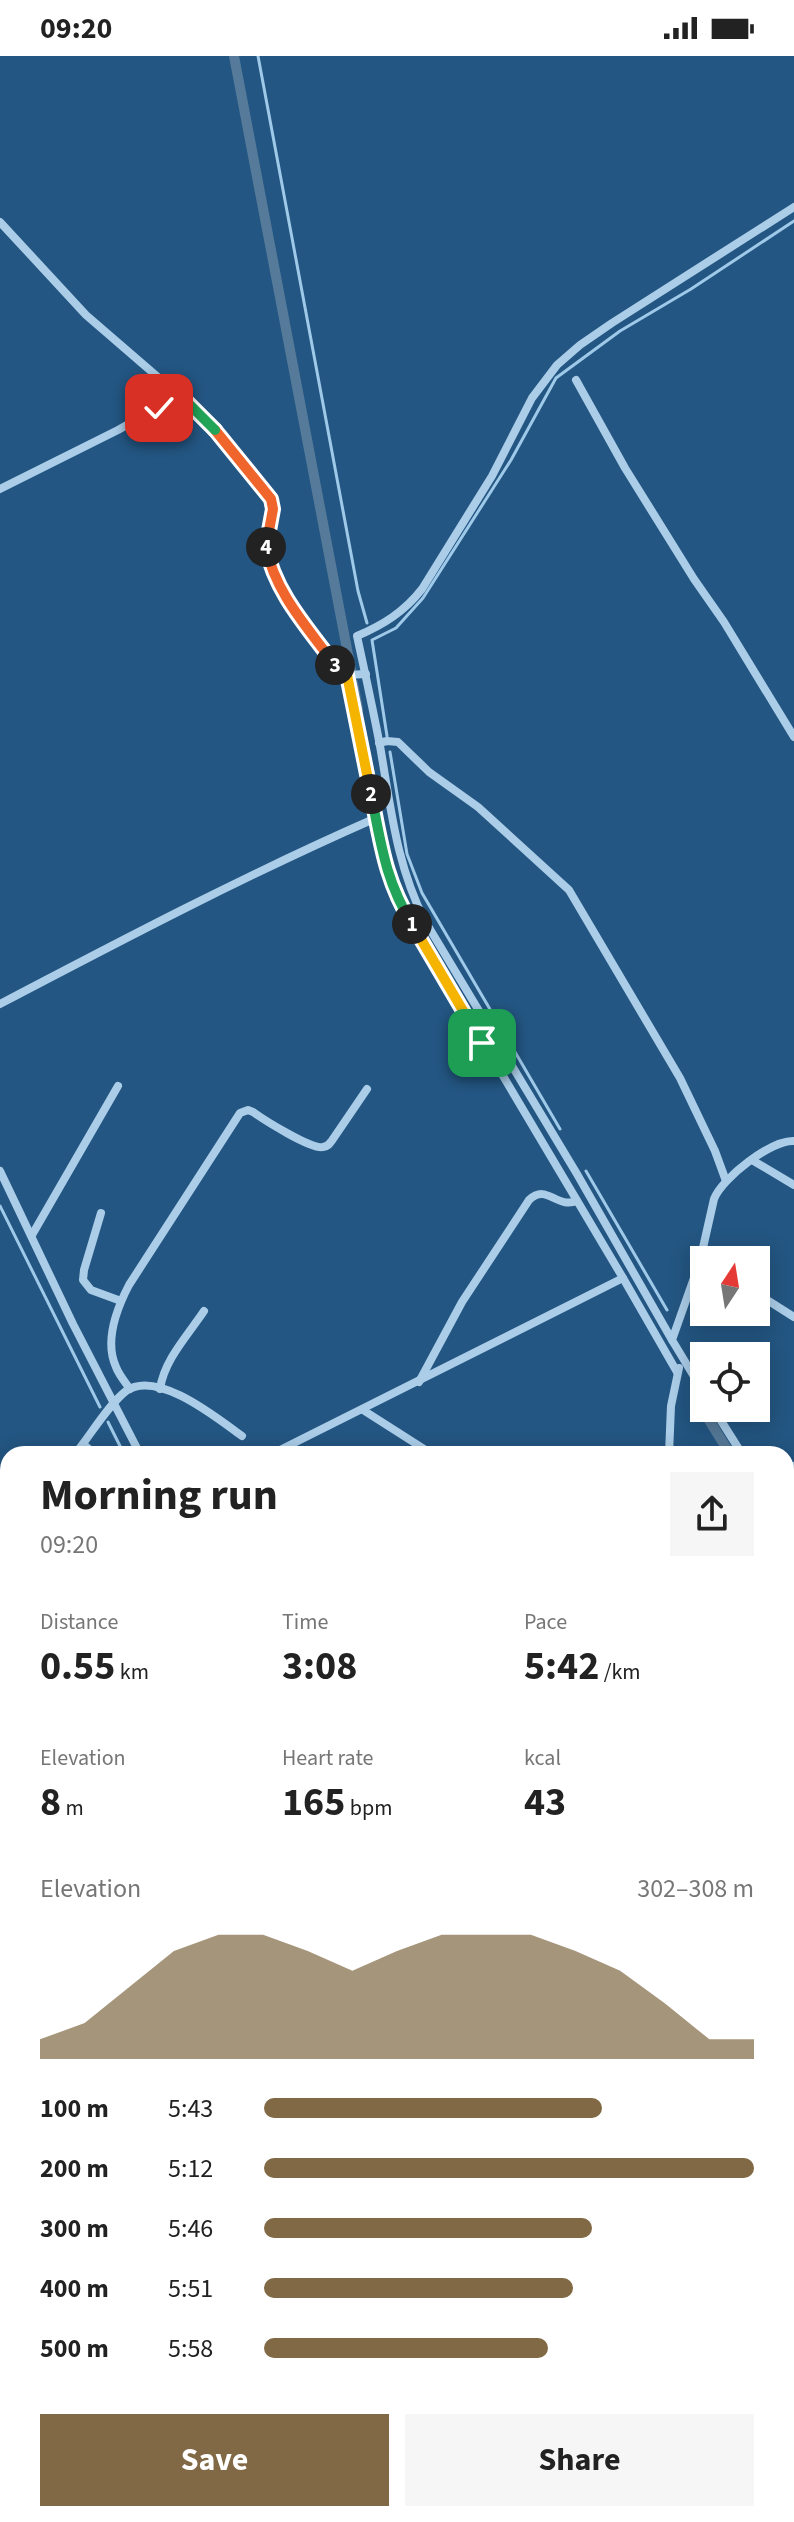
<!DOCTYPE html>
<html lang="en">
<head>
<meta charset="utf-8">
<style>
	:root { --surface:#fff; --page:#f6f6f6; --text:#222; --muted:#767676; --accent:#806944 }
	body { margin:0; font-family:"Source Sans 3",sans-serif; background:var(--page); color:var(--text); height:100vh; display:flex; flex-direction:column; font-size:30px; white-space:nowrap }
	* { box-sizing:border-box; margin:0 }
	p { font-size:26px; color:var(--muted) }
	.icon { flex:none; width:44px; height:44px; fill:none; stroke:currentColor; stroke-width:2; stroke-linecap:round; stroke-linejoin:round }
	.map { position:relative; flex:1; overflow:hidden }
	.panel { position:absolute; left:0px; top:1390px; width:794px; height:1076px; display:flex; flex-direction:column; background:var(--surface); border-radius:24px 24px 0 0; box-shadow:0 4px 20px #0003 }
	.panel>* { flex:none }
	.needle { width:52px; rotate:12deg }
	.buttons { position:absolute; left:690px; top:1190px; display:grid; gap:16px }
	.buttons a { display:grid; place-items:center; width:80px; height:80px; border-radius:0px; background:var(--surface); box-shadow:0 4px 20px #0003; font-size:40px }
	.pin { position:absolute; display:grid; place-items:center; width:68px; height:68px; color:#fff; margin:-34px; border-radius:16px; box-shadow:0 4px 12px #0006 }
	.km { position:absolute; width:40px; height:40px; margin:-20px; border-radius:50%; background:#222; color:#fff; font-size:22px; line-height:40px; text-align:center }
	.round { display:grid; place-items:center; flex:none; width:84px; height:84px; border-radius:0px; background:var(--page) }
	.headline { display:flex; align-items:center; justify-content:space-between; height:136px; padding:0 40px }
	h1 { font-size:44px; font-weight:700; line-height:60px }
	.figures { display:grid; grid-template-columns:repeat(3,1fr); gap:12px; height:136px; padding:8px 40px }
	.figures div { display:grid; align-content:center }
	.figures b { font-size:40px; font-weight:700 }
	.figures small { font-size:22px; font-weight:400 }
	.figures p { font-size:22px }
	.chart { height:224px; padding:16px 40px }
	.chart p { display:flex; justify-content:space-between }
	.chart svg { width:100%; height:144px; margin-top:8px; fill:var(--accent); opacity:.7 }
	.action { display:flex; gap:16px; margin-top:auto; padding:16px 40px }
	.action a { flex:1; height:92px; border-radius:0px; background:var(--accent); color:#fff; font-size:32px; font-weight:700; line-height:92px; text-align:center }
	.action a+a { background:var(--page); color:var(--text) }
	ul { padding:0 40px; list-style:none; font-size:26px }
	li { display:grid; grid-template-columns:128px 96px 1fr; align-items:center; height:60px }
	li i { height:20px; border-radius:10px; background:var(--accent) }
	.status { display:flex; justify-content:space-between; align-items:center; height:56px; padding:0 40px; background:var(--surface); direction:ltr }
	.status svg { height:22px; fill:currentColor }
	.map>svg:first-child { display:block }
</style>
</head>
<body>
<div class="status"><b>09:20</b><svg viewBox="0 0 49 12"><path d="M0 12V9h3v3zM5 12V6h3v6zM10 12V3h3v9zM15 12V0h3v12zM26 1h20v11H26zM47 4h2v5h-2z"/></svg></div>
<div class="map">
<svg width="794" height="2466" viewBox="0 0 794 2466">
	<rect width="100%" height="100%" fill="#235682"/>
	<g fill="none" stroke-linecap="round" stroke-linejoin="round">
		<g stroke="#9fc9e9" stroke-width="3">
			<polyline points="258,0 358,535 367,567"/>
			<polyline points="387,680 372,584 396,572 423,542 511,404 556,322 620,275 691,233 794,165"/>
			<polyline points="390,696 407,798 422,837 560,1073"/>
			<polyline points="586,1115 667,1254"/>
			<polyline points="0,1150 100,1351"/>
			<polyline points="108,1366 124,1398"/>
		</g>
		<g stroke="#567a99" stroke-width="10">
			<polyline points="234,0 351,614"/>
			<polyline points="353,627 358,653"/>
			<polyline points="696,1343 730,1398"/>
			<polyline points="786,1493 794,1507"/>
		</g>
		<g stroke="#abcde8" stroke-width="8">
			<polyline points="0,166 86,259 196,354 265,434 273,448 266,487 275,522 289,546 340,615 347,619 366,618"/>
			<polyline points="576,324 625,412 694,523 724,566 794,681"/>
			<polyline points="0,433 118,374 180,339"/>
			<polyline points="347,619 367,710 384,806 395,838 623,1222"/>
			<polyline points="379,687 387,685 398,686 429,716 478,751 569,834 680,1022 715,1095 726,1125"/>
			<path d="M0 948C124 883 248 818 376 762"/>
			<polyline points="752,1104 794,1129"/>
			<polyline points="0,1115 73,1268 140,1398"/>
			<polyline points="101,1157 84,1214 83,1224 91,1234 121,1245"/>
			<polyline points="32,1179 118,1030"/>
			<polyline points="756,1237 794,1261"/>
			<path d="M672 1284 577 1118 425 865C396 808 391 752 380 690 373 653 365 617 357 580 383 569 404 556 422 533L492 420 532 342 557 309 580 289 612 267 794 151"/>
			<path d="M419 1326 462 1246 529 1144C547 1127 556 1153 577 1145"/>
			<path d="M130 1333C125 1326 119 1319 116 1311 104 1285 117 1252 129 1229L240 1057 248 1054 253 1056C264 1064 312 1094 323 1091 329 1090 330 1087 333 1083L367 1033"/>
			<path d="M160 1333C164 1304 188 1279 204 1255"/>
			<path d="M704 1337 672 1284 700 1205 714 1143C722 1122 771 1084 794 1085"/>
			<polyline points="713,1352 742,1398"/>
			<polyline points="363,1354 432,1398"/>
			<polyline points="83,1388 95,1398"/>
			<path d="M75 1398C90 1380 108 1349 126 1335 157 1313 217 1362 242 1380"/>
			<polyline points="272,1398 623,1222 677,1316"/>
			<polyline points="669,1398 671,1350 679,1312"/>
			<polyline points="786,1416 794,1410"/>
			<polyline points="786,1470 794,1484"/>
			<polyline points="0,1583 8,1580"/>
			<polyline points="0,1637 8,1656"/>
			<polyline points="0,1800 8,1810"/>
			<polyline points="786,1802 794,1804"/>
			<polyline points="0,1842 8,1836"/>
			<polyline points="786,1928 794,1931"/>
			<polyline points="786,2033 794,2036"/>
			<polyline points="786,2211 794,2143"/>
			<polyline points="786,2258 794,2262"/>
			<polyline points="786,2370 794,2374"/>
			<polyline points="786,2421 794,2425"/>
			<polyline points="74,2458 88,2466"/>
			<polyline points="256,2458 260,2466"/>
			<polyline points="323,2458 327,2466"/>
			<polyline points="392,2458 396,2466"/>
			<polyline points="547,2458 568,2466"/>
			<polyline points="186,2466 203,2458"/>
			<polyline points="495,2466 496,2458"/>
			<polyline points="752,2466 753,2458"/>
		</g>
		<g stroke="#d5e7f6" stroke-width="12">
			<polyline points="0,1453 8,1469"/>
			<polyline points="461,2458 465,2466"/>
		</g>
	</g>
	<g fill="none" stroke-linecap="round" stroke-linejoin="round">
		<defs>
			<polyline id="split-1" points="412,868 482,987"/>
			<path id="split-2" d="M371 738C381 787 385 824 412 868"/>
			<polyline id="split-3" points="335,609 340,616 347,619 371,738"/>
			<path id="split-4" d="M266 491C275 537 308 572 335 609"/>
			<polyline id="split-5" points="215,374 271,443 273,453 266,491"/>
			<polyline id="split-6" points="159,352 180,339 215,374"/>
		</defs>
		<use href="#split-1" stroke="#fff" stroke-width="16"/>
		<use href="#split-2" stroke="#fff" stroke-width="16"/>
		<use href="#split-3" stroke="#fff" stroke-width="16"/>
		<use href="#split-4" stroke="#fff" stroke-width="16"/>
		<use href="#split-5" stroke="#fff" stroke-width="16"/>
		<use href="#split-6" stroke="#fff" stroke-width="16"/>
		<use href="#split-1" stroke="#f5b400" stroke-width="10"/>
		<use href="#split-2" stroke="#22a559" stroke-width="10"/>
		<use href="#split-3" stroke="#f5b400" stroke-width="10"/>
		<use href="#split-4" stroke="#f0652b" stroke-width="10"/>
		<use href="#split-5" stroke="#f0652b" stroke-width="10"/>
		<use href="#split-6" stroke="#22a559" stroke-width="10"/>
	</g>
</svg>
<div class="buttons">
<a><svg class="needle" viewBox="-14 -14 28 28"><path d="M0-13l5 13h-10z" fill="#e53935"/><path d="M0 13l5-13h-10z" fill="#767676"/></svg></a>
<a><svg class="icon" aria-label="locate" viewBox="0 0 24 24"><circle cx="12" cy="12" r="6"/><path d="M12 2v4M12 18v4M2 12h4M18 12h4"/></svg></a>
</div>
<div class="pin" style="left:482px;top:987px;background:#1e9e55"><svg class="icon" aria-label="arrive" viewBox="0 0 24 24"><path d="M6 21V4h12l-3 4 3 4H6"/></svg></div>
<div class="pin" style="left:159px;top:352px;background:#d93025"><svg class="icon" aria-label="check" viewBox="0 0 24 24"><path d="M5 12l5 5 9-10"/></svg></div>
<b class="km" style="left:412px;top:868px">1</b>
<b class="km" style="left:371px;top:738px">2</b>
<b class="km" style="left:335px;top:609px">3</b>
<b class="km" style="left:266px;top:491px">4</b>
<section class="panel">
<div class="headline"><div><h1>Morning run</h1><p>09:20</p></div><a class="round"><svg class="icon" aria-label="share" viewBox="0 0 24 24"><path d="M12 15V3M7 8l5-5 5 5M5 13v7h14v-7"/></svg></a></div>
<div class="figures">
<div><p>Distance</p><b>0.55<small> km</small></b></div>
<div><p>Time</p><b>3:08</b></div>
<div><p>Pace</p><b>5:42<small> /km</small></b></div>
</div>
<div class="figures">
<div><p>Elevation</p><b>8<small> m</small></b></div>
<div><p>Heart rate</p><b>165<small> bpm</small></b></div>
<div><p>kcal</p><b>43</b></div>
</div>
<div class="chart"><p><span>Elevation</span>302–308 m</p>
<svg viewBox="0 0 160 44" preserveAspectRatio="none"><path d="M0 44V38L10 33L20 22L30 11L40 6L50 6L60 11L70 17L80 11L90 6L100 6L110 6L120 11L130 17L140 27L150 38L160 38V44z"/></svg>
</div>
<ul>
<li><b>100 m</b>5:43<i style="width:69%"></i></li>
<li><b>200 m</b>5:12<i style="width:100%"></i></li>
<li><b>300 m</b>5:46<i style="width:67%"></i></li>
<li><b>400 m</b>5:51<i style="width:63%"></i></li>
<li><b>500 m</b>5:58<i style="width:58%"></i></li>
</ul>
<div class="action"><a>Save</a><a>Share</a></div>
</section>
</div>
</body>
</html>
